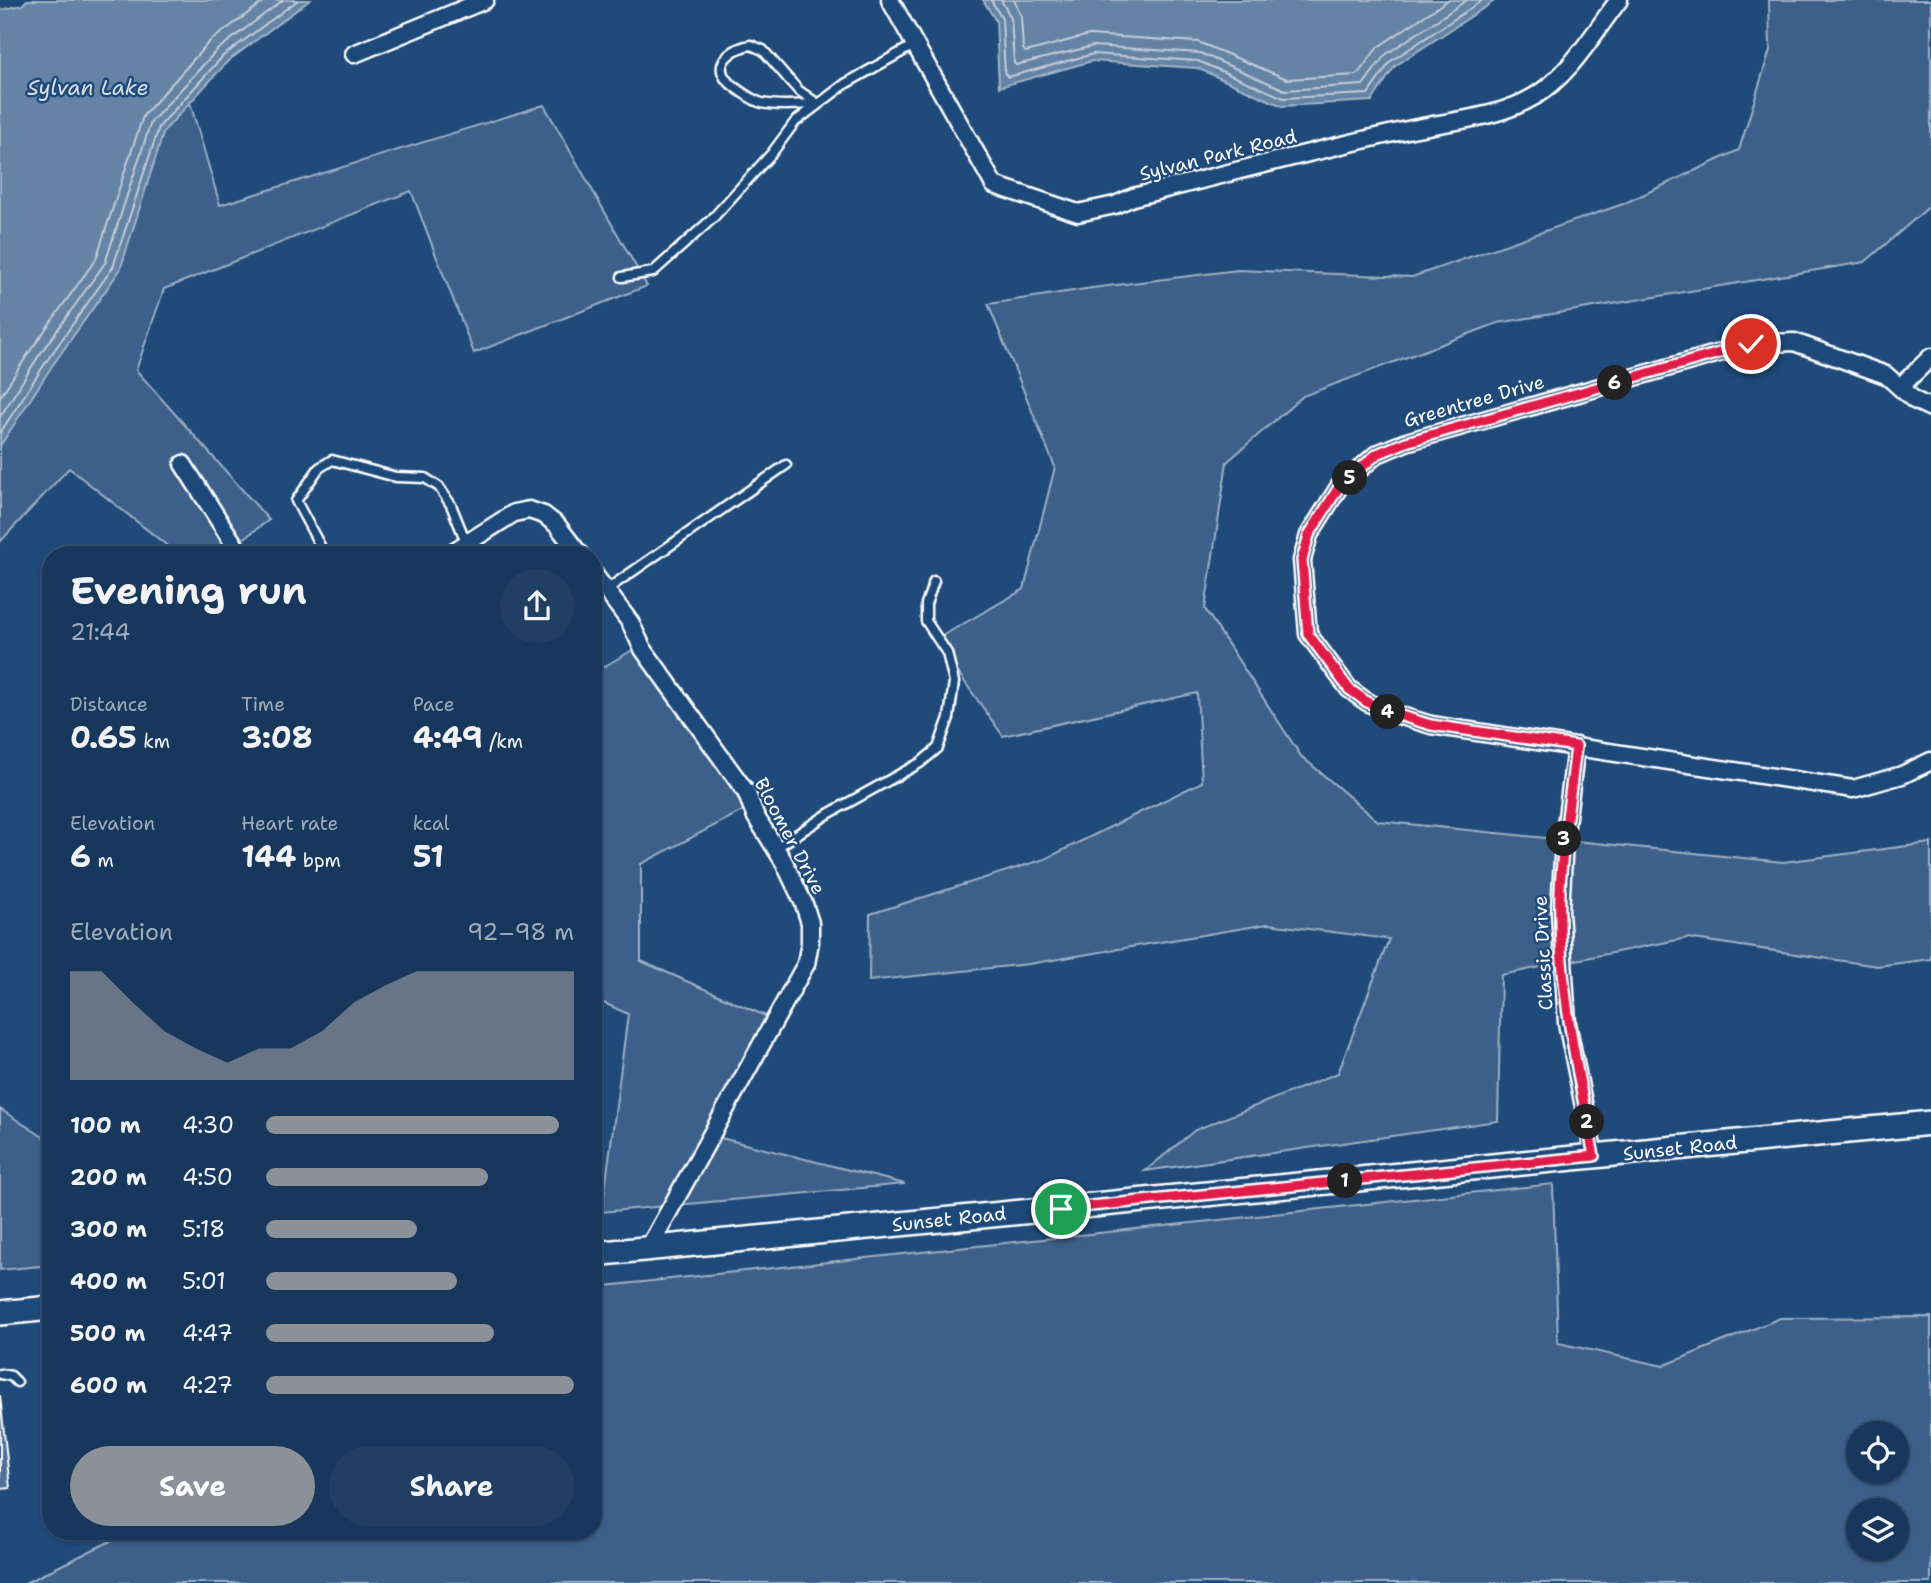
<!DOCTYPE html>
<html lang="en">
<head>
<meta charset="utf-8">
<style>
	:root { --surface:#17385c; --page:#203f62; --text:#f1f3f6; --muted:#9eacbb; --line:#365272; --accent:#8c9099 }
	body { margin:0; font-family:"Shantell Sans",sans-serif; background:var(--page); color:var(--text); height:100vh; display:flex; flex-direction:column; font-size:26px; white-space:nowrap }
	* { box-sizing:border-box; margin:0 }
	p { font-size:23px; color:var(--muted) }
	.icon { flex:none; width:38px; height:38px; fill:none; stroke:currentColor; stroke-width:2; stroke-linecap:round; stroke-linejoin:round }
	.map { position:relative; flex:1; overflow:hidden }
	.panel { position:absolute; left:42px; top:546px; width:560px; height:994px; display:flex; flex-direction:column; background:var(--surface); border-radius:28px; box-shadow:0 2px 5px #0004,0 0 0 2px var(--line) }
	.panel>* { flex:none }
	.controls { position:absolute; left:1846px; top:1421px; display:grid; gap:14px }
	.controls a { display:grid; place-items:center; width:63px; height:63px; border-radius:50%; background:var(--surface); box-shadow:0 2px 5px #0004,0 0 0 2px var(--line); font-size:35px }
	.pin { position:absolute; display:grid; place-items:center; width:60px; height:60px; color:#fff; margin:-30px; border:4px solid #fff; border-radius:50%; box-shadow:0 2px 7px #0007 }
	.km { position:absolute; width:35px; height:35px; margin:-18px; border-radius:50%; background:#222; color:#fff; font-size:19px; line-height:35px; text-align:center }
	.round { display:grid; place-items:center; flex:none; width:74px; height:74px; border-radius:37px; background:var(--page) }
	.headline { display:flex; align-items:center; justify-content:space-between; height:119px; padding:0 28px }
	h1 { font-size:38px; font-weight:700; line-height:52px }
	.metrics { display:grid; grid-template-columns:repeat(3,1fr); gap:10px; height:119px; padding:7px 28px }
	.metrics div { display:grid; align-content:center }
	.metrics b { font-size:30px; font-weight:700 }
	.metrics small { font-size:19px; font-weight:400 }
	.metrics p { font-size:19px }
	.chart { height:196px; padding:14px 28px }
	.chart p { display:flex; justify-content:space-between }
	.chart svg { width:100%; height:126px; margin-top:7px; fill:var(--accent); opacity:.7 }
	.button { display:flex; gap:14px; margin-top:auto; padding:14px 28px }
	.button a { flex:1; height:80px; border-radius:42px; background:var(--accent); color:#fff; font-size:28px; font-weight:700; line-height:80px; text-align:center }
	.button a+a { background:var(--page); color:var(--text) }
	ul { padding:0 28px; list-style:none; font-size:23px }
	li { display:grid; grid-template-columns:112px 84px 1fr; align-items:center; height:52px }
	li i { height:18px; border-radius:9px; background:var(--accent) }
	.map>svg:first-child { display:block }
</style>
</head>
<body>
<div class="map">
<svg width="1931" height="1583" viewBox="0 0 1931 1583">
	<rect width="100%" height="100%" fill="#1f4a7a"/>
	<filter id="ink" filterUnits="userSpaceOnUse"><feTurbulence type="fractalNoise" baseFrequency=".0143" numOctaves="2"/><feDisplacementMap in="SourceGraphic" scale="14" xChannelSelector="R" yChannelSelector="G"/><feConvolveMatrix kernelMatrix="1 2 1 2 8 2 1 2 1" color-interpolation-filters="sRGB"/></filter>
	<g filter="url(#ink)">
		<g fill="#3c618b" stroke="#9eb0c5" stroke-width="2" fill-rule="evenodd">
			<polygon points="1769,0 1931,0 1931,205 1865,262 1498,323 1303,396 1227,462 1205,609 1301,756 1378,821 1783,862 1931,843 1931,959 1877,966 1687,938 1501,975 1498,1121 1145,1171 1195,1130 1338,1073 1389,939 1268,924 1029,964 869,981 870,914 1045,859 1202,782 1197,693 1003,736 935,640 1024,589 1055,467 988,304 1092,288 1238,270 1412,277 1623,204 1739,150 1770,50"/>
			<polygon points="184,82 220,205 544,105 647,286 474,353 411,191 164,289 136,370 269,520 221,555 179,555 69,468 0,542 0,430"/>
			<polygon points="643,644 752,806 641,864 641,961 779,1022 709,1135 905,1184 602,1212 628,1014 593,998 593,673"/>
			<polygon points="0,1109 51,1142 51,1265 0,1270"/>
			<path d="M1553 1184 1558 1343 1663 1366 1780 1318 1931 1317V1583H25L131 1531H212L213 1536 245 1531H593V1291L596 1287ZM1858 1433H1897V1472H1858ZM1858 1510H1897V1549H1858Z"/>
		</g>
		<g fill="#6583a4" stroke="#a3b5c8" stroke-width="2">
			<polygon points="27,0 310,0 228,61 164,131 120,270 52,366 0,446 0,10 22,5"/>
			<polygon points="983,0 1496,0 1395,66 1372,101 1282,106 1197,68 1092,61 999,87 996,21"/>
		</g>
		<g fill="none" stroke-linecap="round" stroke-linejoin="round">
			<g stroke="#c1cddb" stroke-width="2">
				<polyline points="991,0 1002,19 1005,74 1008,77 1093,54 1198,61 1284,98 1368,94 1391,61 1483,0"/>
				<polyline points="1001,0 1011,18 1014,63 1016,65 1093,46 1200,53 1285,90 1363,85 1385,55 1467,0"/>
				<polyline points="1014,0 1021,16 1023,49 1026,52 1089,35 1198,42 1287,79 1357,75 1378,47 1448,0"/>
				<polyline points="0,397 30,351 96,259 143,116 209,42 266,0"/>
				<polyline points="0,417 38,357 105,263 151,122 217,50 283,0"/>
				<polyline points="0,433 46,362 113,267 159,127 223,56 298,0"/>
			</g>
		</g>
		<polygon fill="#507197" stroke="#fff" stroke-width="2" points="0,1395 10,1488 0,1489"/>
		<g fill="none" stroke-linecap="round" stroke-linejoin="round">
			<defs>
				<g id="lane">
					<path d="M751 45 763 50 798 90 818 104C800 104 779 107 762 103 753 101 730 85 725 78 713 60 737 47 751 45Z"/>
					<polyline points="622,277 653,272 712,219 772,153 795,122 845,84 914,45"/>
					<polyline points="325,555 296,501 319,468 332,460 396,477 425,478 439,487 451,505 466,542"/>
					<polyline points="606,590 786,465"/>
					<polyline points="776,848 828,814 920,763 938,748 949,718 954,682 947,653 926,621 926,604 934,581"/>
					<polyline points="0,1374 11,1376 17,1382"/>
				</g>
				<g id="street">
					<path d="M890 0 994 185 1078 213 1115 205 1133 197C1226 174 1319 149 1412 129 1453 120 1499 118 1535 96 1571 74 1594 32 1619 0"/>
					<polyline points="354,54 485,0"/>
					<polyline points="1901,386 1931,357"/>
					<polyline points="1931,408 1914,400 1886,375 1794,342 1751,344 1406,442 1377,454 1339,487 1309,535 1302,560 1308,634 1349,689 1367,702 1388,712 1431,725 1853,789 1902,775 1931,761"/>
					<polyline points="183,464 241,555"/>
					<polyline points="448,555 514,513 529,510 544,515 557,525 580,555"/>
					<polyline points="593,573 630,622 643,649 746,792 756,817 784,862 804,904 810,923 810,942 806,964 648,1249"/>
					<polyline points="1576,746 1564,841 1560,911 1567,1023 1594,1156"/>
				</g>
				<g id="secondary">
					<polyline points="593,1254 1931,1123"/>
					<polyline points="0,1313 51,1308"/>
				</g>
			</defs>
			<use href="#lane" stroke="#fff" stroke-width="13"/>
			<use href="#street" stroke="#fff" stroke-width="21"/>
			<use href="#secondary" stroke="#fff" stroke-width="28"/>
			<use href="#lane" stroke="#1f4a7a" stroke-width="8"/>
			<use href="#street" stroke="#1f4a7a" stroke-width="16"/>
			<use href="#secondary" stroke="#1f4a7a" stroke-width="23"/>
		</g>
	</g>
	<g fill="none" stroke-linecap="round" stroke-linejoin="round" filter="url(#ink)">
		<defs>
			<path id="route" d="M1061 1209 1594 1156C1577 1069 1557 980 1560 890 1562 842 1571 794 1576 746L1431 725 1388 712 1367 702 1349 689 1308 634 1302 560 1309 535 1339 487 1377 454 1406 442 1751 344"/>
		</defs>
		<use href="#route" stroke="#fff" stroke-width="14"/>
		<use href="#route" stroke="#e11d48" stroke-width="9"/>
	</g>
	<g text-anchor="middle" dominant-baseline="central" stroke-width="5" stroke-linejoin="round" paint-order="stroke">
		<g font-size="19" fill="#fff" stroke="#1f4a7a">
			<text transform="translate(1218 155) rotate(-14)">Sylvan Park Road</text>
			<text transform="translate(1474 401) rotate(-16)">Greentree Drive</text>
			<text transform="translate(790 836) rotate(62)">Bloomer Drive</text>
			<text transform="translate(1543 953) rotate(-93)">Classic Drive</text>
			<text transform="translate(1680 1148) rotate(-6)">Sunset Road</text>
			<text transform="translate(949 1219) rotate(-6)">Sunset Road</text>
		</g>
		<g font-size="21" font-style="italic" fill="#d8e0e8" stroke="#1f4a7a">
			<text x="88" y="88">Sylvan Lake</text>
		</g>
	</g>
</svg>
<div class="controls">
<a><svg class="icon" aria-label="locate" viewBox="0 0 24 24"><circle cx="12" cy="12" r="6"/><path d="M12 2v4M12 18v4M2 12h4M18 12h4"/></svg></a>
<a><svg class="icon" aria-label="layers" viewBox="0 0 24 24"><path d="M12 4l9 5-9 5-9-5zM3 14l9 5 9-5"/></svg></a>
</div>
<div class="pin" style="left:1061px;top:1209px;background:#1e9e55"><svg class="icon" aria-label="arrive" viewBox="0 0 24 24"><path d="M6 21V4h12l-3 4 3 4H6"/></svg></div>
<div class="pin" style="left:1751px;top:344px;background:#d93025"><svg class="icon" aria-label="check" viewBox="0 0 24 24"><path d="M5 12l5 5 9-10"/></svg></div>
<b class="km" style="left:1345px;top:1181px">1</b>
<b class="km" style="left:1587px;top:1122px">2</b>
<b class="km" style="left:1564px;top:839px">3</b>
<b class="km" style="left:1388px;top:712px">4</b>
<b class="km" style="left:1350px;top:478px">5</b>
<b class="km" style="left:1615px;top:383px">6</b>
<section class="panel">
<div class="headline"><div><h1>Evening run</h1><p>21:44</p></div><a class="round"><svg class="icon" aria-label="share" viewBox="0 0 24 24"><path d="M12 15V3M7 8l5-5 5 5M5 13v7h14v-7"/></svg></a></div>
<div class="metrics">
<div><p>Distance</p><b>0.65<small> km</small></b></div>
<div><p>Time</p><b>3:08</b></div>
<div><p>Pace</p><b>4:49<small> /km</small></b></div>
</div>
<div class="metrics">
<div><p>Elevation</p><b>6<small> m</small></b></div>
<div><p>Heart rate</p><b>144<small> bpm</small></b></div>
<div><p>kcal</p><b>51</b></div>
</div>
<div class="chart"><p><span>Elevation</span>92–98 m</p>
<svg viewBox="0 0 160 44" preserveAspectRatio="none"><path d="M0 44V6L10 6L20 17L30 27L40 33L50 38L60 33L70 33L80 27L90 17L100 11L110 6L120 6L130 6L140 6L150 6L160 6V44z"/></svg>
</div>
<ul>
<li><b>100 m</b>4:30<i style="width:95%"></i></li>
<li><b>200 m</b>4:50<i style="width:72%"></i></li>
<li><b>300 m</b>5:18<i style="width:49%"></i></li>
<li><b>400 m</b>5:01<i style="width:62%"></i></li>
<li><b>500 m</b>4:47<i style="width:74%"></i></li>
<li><b>600 m</b>4:27<i style="width:100%"></i></li>
</ul>
<div class="button"><a>Save</a><a>Share</a></div>
</section>
</div>
</body>
</html>
